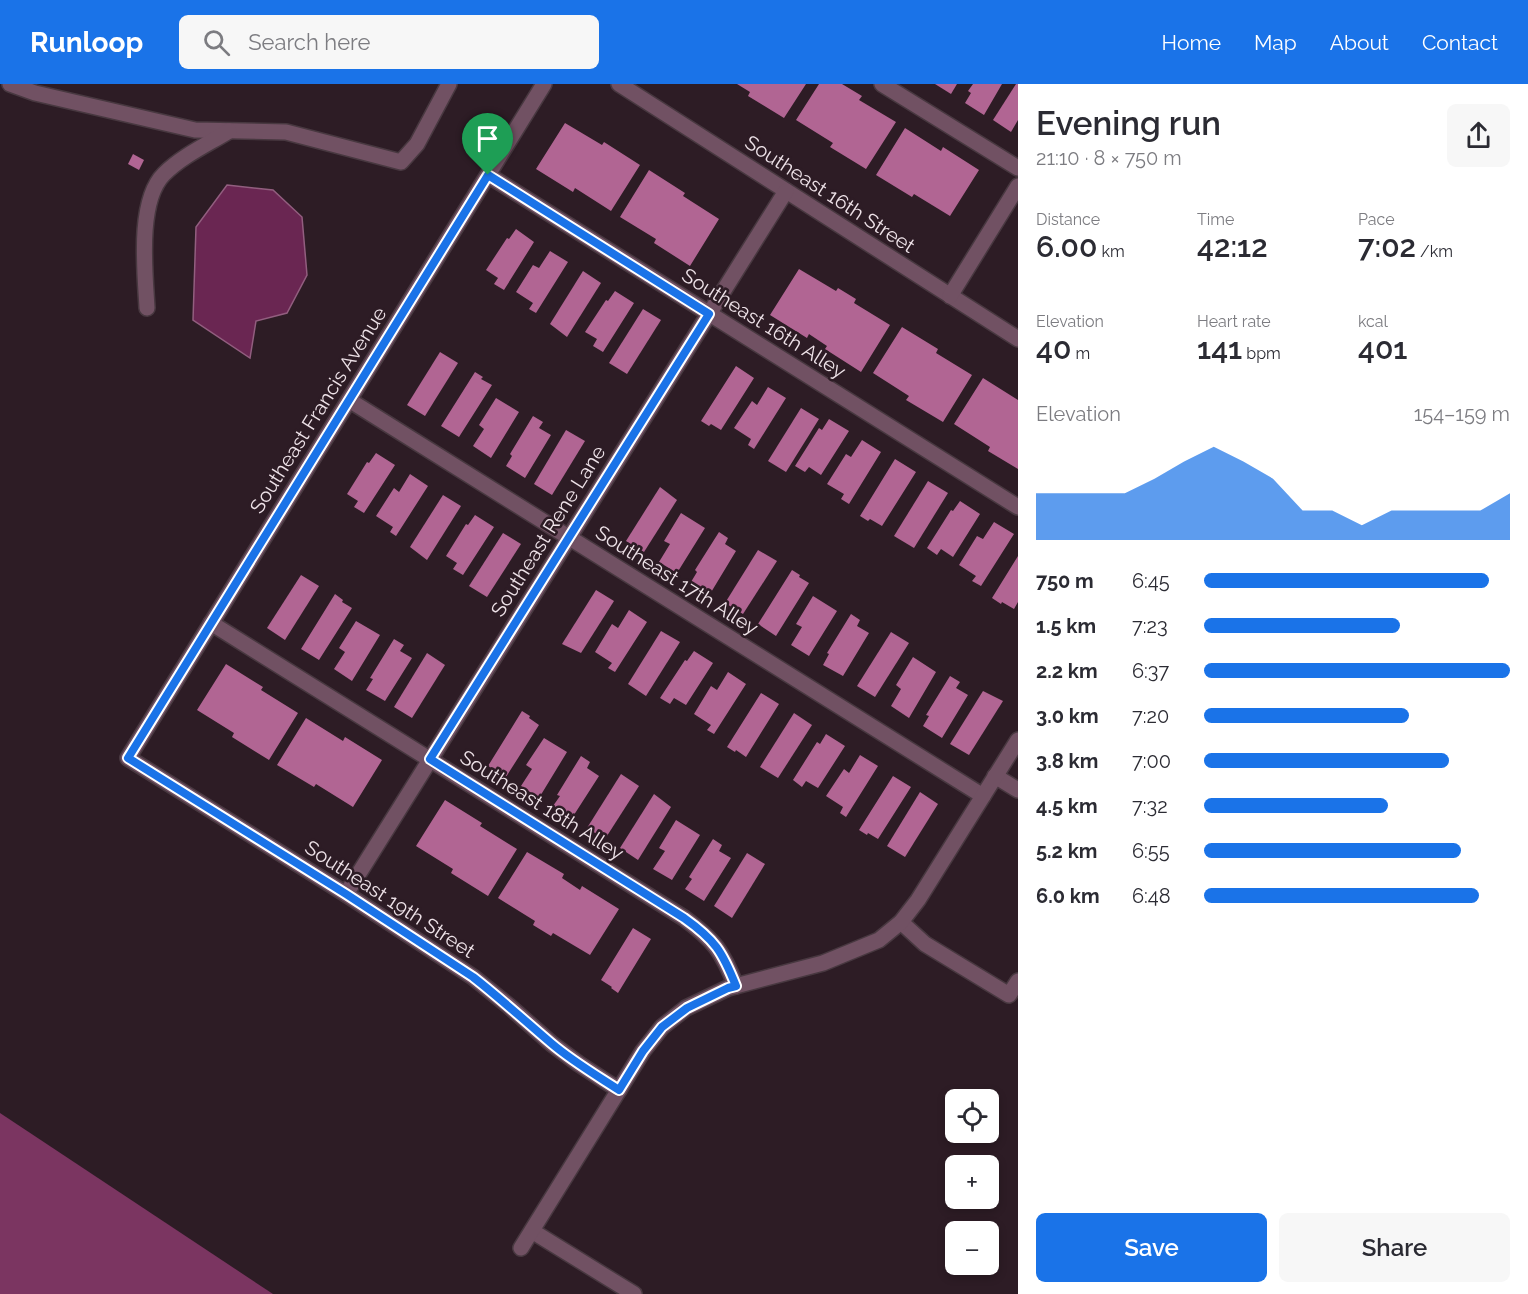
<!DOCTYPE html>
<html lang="en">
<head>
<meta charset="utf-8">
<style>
	:root { --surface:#fff; --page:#f7f7f7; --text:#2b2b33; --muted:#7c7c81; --accent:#1a73e8 }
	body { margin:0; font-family:Raleway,sans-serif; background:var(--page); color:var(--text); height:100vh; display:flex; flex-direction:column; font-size:22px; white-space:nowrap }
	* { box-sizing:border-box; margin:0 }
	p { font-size:20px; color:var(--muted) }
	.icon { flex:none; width:33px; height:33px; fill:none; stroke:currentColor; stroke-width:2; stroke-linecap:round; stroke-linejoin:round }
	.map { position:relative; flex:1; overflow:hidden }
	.panel { display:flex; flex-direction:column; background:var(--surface); width:510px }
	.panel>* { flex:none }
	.fabs { position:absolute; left:945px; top:1005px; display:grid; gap:12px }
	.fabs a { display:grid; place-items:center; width:54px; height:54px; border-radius:9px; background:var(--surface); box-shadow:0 3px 9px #0003; font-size:30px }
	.pin { position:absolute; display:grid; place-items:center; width:51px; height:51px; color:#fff; margin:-62px -26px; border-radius:50% 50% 50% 0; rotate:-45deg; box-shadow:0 0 6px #0007 }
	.pin .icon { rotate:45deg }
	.round { display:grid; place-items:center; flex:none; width:63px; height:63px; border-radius:9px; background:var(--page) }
	.head { display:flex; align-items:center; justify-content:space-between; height:102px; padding:0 18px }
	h1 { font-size:33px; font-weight:600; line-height:45px }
	.stats { display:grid; grid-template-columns:repeat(3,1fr); gap:9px; height:102px; padding:6px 18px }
	.stats div { display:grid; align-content:center }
	.stats b { font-size:30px; font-weight:600 }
	.stats small { font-size:16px; font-weight:400 }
	.stats p { font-size:16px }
	.chart { height:168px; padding:12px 18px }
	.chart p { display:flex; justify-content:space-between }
	.chart svg { width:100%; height:108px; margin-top:6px; fill:var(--accent); opacity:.7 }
	.primary-button { display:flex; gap:12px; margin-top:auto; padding:12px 18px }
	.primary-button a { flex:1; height:69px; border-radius:9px; background:var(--accent); color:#fff; font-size:24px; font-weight:600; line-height:69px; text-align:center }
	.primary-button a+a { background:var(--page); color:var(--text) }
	ul { padding:0 18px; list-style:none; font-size:20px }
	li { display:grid; grid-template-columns:96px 72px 1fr; align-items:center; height:45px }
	li i { height:15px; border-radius:8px; background:var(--accent) }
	header { display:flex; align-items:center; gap:36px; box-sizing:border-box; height:84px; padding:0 30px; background:var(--accent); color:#fff }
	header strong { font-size:28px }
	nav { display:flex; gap:33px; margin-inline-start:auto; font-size:21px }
	.search { width:420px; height:54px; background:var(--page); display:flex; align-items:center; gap:15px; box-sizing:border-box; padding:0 21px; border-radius:9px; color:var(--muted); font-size:22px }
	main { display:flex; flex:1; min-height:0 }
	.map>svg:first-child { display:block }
</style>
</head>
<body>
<header>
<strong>Runloop</strong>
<div class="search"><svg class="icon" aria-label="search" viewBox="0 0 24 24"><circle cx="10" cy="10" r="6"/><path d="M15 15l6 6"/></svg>Search here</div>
<nav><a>Home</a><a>Map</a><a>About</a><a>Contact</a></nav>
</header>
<main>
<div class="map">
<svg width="1018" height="1210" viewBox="0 0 1018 1210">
	<rect width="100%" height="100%" fill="#2d1c25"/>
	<polygon fill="#7b3561" points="0,1029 273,1210 0,1210"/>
	<polygon fill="#6a2652" stroke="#925e7f" stroke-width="1.5" points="227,101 273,106 302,133 307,191 287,229 256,237 250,274 193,236 196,143"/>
	<g fill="#b16593">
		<polygon points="737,0 806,0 784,34 748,12 750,8"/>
		<polygon points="819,0 842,0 862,12 859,16 896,38 866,85 830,63 833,59 796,36"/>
		<polygon points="935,0 957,0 951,10"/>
		<polygon points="973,0 1002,0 984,31 965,19 971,9 968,7"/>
		<polygon points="1016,0 1018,0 1018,36 1011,48 993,36"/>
		<polygon points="565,39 602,61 604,58 640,81 611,127 575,104 573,108 536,85"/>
		<polygon points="905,44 941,67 943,63 979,86 950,132 914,110 912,113 876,91"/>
		<polygon points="133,70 144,76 139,86 128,80"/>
		<polygon points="649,86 685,109 683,112 719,135 690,182 654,159 656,155 620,133"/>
		<polygon points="516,145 534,158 504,206 494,200 498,194 486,186 507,154 509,155"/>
		<polygon points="550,167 568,178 536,229 529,225 533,219 516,208 533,181 539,184"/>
		<polygon points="799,185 836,207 838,204 856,215 854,219 890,241 861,288 825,265 827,262 809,250 807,254 770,231"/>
		<polygon points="583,187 601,199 567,253 550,240"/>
		<polygon points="615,207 634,219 603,268 593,262 597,255 585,248 606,216 608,217"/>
		<polygon points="643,225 661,236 627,290 609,279"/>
		<polygon points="902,243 938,265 936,269 972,291 943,338 906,316 909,312 873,289"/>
		<polygon points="440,268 458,279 425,332 407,321"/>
		<polygon points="736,282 754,294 721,346 711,340 709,342 701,337"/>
		<polygon points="475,288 483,293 481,295 492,301 459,353 441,342"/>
		<polygon points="983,294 1018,316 1018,385 988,367 990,363 954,340"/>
		<polygon points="768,303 786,314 754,365 748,361 751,355 734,344 752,317 757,321"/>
		<polygon points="496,314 519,328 491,374 473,362 484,345 479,341"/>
		<polygon points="801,324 819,335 786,388 768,377"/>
		<polygon points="533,332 543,338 539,344 551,351 525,394 506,382 512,372 510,370"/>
		<polygon points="829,335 849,347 821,391 809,383 805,388 795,382 819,344 822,346"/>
		<polygon points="566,346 585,357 552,411 534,400"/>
		<polygon points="862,356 881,368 849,420 841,415 844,410 827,400 846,370 851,373"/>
		<polygon points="376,369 395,381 364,429 354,423 358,417 347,410 367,378 369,379"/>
		<polygon points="895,375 916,388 882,442 870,435 868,437 860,432"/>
		<polygon points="410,390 428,402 396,452 390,448 393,443 376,432 394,404 399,408"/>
		<polygon points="928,397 948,409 914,464 894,452"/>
		<polygon points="660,403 677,416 644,468 626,457"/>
		<polygon points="443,411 461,422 427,476 410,463"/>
		<polygon points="960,417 980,430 953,473 941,465 937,471 927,464 951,426 953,427"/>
		<polygon points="681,429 705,444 677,489 659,478 670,460 664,457"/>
		<polygon points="475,431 494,443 463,491 453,485 457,479 446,472 466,440 468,441"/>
		<polygon points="994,438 1014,450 981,502 972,497 976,492 959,481 977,452 983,455"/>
		<polygon points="719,448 728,454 725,460 736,467 710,510 691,498 697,488 695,486"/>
		<polygon points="503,449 521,460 487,513 469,502"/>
		<polygon points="758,466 777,477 743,530 725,519"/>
		<polygon points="1018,472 1018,518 1014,525 1002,518 1001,520 992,514"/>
		<polygon points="792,486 800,491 799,493 809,499 776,552 758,540"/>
		<polygon points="301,491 319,502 285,556 267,544"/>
		<polygon points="596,506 614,517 581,569 562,560"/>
		<polygon points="335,510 343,516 342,518 352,524 319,576 301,565"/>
		<polygon points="813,512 837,527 809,572 791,561 802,543 796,540"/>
		<polygon points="629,526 647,538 615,588 608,584 612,579 595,568 612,540 618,544"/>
		<polygon points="851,530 860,536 857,542 869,549 843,592 823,581 829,570 827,569"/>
		<polygon points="356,537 380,551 352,597 334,585 345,568 339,564"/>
		<polygon points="661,547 680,558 646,612 628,600"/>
		<polygon points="891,548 909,559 875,613 857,602"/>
		<polygon points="394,555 404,561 400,567 412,574 385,617 366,606 373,595 370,594"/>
		<polygon points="694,567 713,579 686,621 674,614 670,620 660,614 685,576 687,577"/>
		<polygon points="427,569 445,581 412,634 394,623"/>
		<polygon points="913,573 936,588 909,634 891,622 901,605 896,601"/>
		<polygon points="226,580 263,603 261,606 298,629 269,676 232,653 234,649 197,626"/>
		<polygon points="728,588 746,600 714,650 707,646 711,641 694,630 711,602 717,606"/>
		<polygon points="950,592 960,598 956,604 968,611 942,654 923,642 929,632 926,631"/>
		<polygon points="983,607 1003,617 969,671 950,660"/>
		<polygon points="761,609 779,620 746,673 736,666 735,668 727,663"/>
		<polygon points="522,627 530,632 529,634 539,641 506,693 488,682"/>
		<polygon points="794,629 812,641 778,694 760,683"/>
		<polygon points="306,634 343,657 345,653 382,676 353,723 316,700 314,703 277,681"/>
		<polygon points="826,650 845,662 818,704 806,697 802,703 793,696 817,658 820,660"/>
		<polygon points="544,654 567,668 539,714 521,702 532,685 526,681"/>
		<polygon points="860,671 878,682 846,733 840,729 843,723 826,712 844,685 849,689"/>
		<polygon points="581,672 590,678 587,684 599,692 572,734 553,722 560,712 557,711"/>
		<polygon points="621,690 639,702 605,755 587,744"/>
		<polygon points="893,692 911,703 878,755 868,749 867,751 859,746"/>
		<polygon points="920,708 938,720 905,773 887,762"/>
		<polygon points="654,710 671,723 638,776 620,764"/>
		<polygon points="445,716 482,739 480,742 517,765 488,812 451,789 453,785 416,762"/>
		<polygon points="676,736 700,751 672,796 653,785 665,767 659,764"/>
		<polygon points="713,755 722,761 719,767 731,774 704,817 685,805 692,795 689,793"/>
		<polygon points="527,768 564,790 562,794 580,806 582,802 619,825 590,871 553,849 551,852 533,841 535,837 498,814"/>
		<polygon points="747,769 765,780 732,834 714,822"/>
		<polygon points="633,844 651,855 618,909 611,904 612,903 601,896"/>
	</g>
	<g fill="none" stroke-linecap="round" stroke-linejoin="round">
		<defs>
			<g id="minor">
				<polyline points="10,0 35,9 195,46 286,48 401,78 417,60 449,0"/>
				<polyline points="544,0 128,674 346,810 473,893 509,922 552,960 579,980 619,1006"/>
				<polyline points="619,0 1018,255"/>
				<polyline points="882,0 1018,84"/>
				<polyline points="488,91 1018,423"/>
				<polyline points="950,212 1018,102"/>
				<path d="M147 224C145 188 137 117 164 90 182 72 208 60 229 47"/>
				<polyline points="349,316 983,712"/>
				<path d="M211 539 684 834C715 857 722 867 736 902"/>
				<polyline points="995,692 1018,706"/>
				<polyline points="346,810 786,107"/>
				<polyline points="901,838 925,860 1009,911 1018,897"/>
				<polyline points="532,1147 634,1210"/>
				<polyline points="521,1164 643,967 662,943 686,924 728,904 823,879 879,856 901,838 918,816 1018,656"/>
			</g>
		</defs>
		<use href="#minor" stroke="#483840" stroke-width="18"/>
		<use href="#minor" stroke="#715163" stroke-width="15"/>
	</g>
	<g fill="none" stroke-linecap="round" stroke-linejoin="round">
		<defs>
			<path id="route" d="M488 91 709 230 430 675 684 834C715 856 722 867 736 902L728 904 687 924 662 943 643 967 619 1006C596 991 572 977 551 959 525 937 500 914 473 893L346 810 128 674Z"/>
		</defs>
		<use href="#route" stroke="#fff" stroke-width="12"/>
		<use href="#route" stroke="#1a73e8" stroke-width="8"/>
	</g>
	<g text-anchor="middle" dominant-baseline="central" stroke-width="5" stroke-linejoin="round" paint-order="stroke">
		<g font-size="20" fill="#eee2e8" stroke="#2d1c25">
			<text transform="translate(830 110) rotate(33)">Southeast 16th Street</text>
			<text transform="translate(764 239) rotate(32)">Southeast 16th Alley</text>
			<text transform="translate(318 326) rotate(-58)">Southeast Francis Avenue</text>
			<text transform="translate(548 447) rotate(-58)">Southeast Rene Lane</text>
			<text transform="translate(677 496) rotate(32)">Southeast 17th Alley</text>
			<text transform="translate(542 721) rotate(32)">Southeast 18th Alley</text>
			<text transform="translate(390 815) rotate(33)">Southeast 19th Street</text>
		</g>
	</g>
</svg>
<div class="fabs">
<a><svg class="icon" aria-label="locate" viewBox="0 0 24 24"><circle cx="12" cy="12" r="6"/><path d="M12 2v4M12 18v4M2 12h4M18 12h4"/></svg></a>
<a>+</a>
<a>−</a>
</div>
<div class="pin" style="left:488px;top:91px;background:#1e9e55"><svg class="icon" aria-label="arrive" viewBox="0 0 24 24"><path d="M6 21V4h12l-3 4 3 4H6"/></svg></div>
</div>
<section class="panel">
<div class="head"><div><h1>Evening run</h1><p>21:10 · 8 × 750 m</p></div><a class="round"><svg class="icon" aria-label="share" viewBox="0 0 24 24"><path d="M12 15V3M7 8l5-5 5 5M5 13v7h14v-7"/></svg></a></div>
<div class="stats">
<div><p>Distance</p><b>6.00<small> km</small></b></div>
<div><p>Time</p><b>42:12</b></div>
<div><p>Pace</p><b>7:02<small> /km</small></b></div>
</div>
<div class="stats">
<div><p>Elevation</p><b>40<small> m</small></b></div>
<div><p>Heart rate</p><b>141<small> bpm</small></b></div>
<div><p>kcal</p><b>401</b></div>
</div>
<div class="chart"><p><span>Elevation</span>154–159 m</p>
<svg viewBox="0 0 160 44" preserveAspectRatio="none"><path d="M0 44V25L10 25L20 25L30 25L40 19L50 12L60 6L70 12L80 19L90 32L100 32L110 38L120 32L130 32L140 32L150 32L160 25V44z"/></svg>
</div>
<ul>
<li><b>750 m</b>6:45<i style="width:93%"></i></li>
<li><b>1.5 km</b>7:23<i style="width:64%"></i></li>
<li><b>2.2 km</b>6:37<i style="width:100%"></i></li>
<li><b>3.0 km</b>7:20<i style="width:67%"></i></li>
<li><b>3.8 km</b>7:00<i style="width:80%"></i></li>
<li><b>4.5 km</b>7:32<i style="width:60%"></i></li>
<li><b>5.2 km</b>6:55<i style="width:84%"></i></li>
<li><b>6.0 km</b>6:48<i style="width:90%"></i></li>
</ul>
<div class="primary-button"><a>Save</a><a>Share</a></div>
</section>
</main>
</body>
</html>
